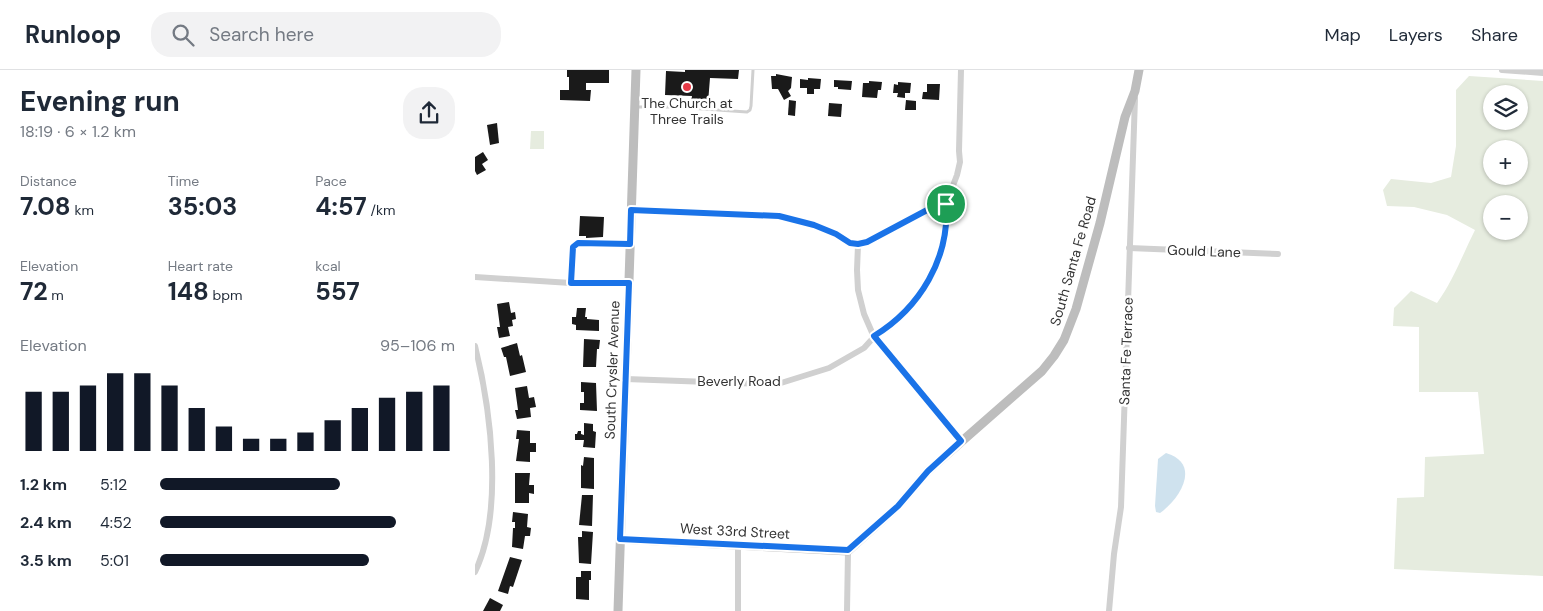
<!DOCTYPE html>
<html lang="en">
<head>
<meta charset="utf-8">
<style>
	:root { --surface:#fff; --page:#f2f2f3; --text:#1f2937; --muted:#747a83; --line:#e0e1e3; --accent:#111827 }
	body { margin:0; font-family:"DM Sans",sans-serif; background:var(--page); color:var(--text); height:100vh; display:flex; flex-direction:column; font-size:19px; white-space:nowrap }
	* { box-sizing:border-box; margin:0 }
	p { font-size:16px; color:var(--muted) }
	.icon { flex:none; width:28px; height:28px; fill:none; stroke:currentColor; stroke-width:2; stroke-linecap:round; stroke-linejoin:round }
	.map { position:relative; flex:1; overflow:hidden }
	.panel { display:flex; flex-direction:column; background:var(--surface); width:475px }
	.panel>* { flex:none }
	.tools { position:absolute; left:1008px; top:15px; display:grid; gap:10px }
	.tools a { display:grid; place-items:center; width:45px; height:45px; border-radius:50%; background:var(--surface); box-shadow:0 1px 4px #0004; font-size:25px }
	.pin { position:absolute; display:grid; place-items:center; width:42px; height:42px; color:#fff; margin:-21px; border:2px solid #fff; border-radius:50%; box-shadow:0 1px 5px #0007 }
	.round { display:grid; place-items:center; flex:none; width:52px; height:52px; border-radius:20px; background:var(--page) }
	.headline { display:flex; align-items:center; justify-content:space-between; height:85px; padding:0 20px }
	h1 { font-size:28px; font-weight:700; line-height:38px }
	.stats { display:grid; grid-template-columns:repeat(3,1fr); gap:8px; height:85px; padding:5px 20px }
	.stats div { display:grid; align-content:center }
	.stats b { font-size:25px; font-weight:700 }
	.stats small { font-size:14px; font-weight:400 }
	.stats p { font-size:14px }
	.chart { height:140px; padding:10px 20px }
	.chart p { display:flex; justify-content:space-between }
	.chart svg { width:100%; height:90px; margin-top:5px; stroke:var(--accent); stroke-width:6 }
	ul { padding:0 20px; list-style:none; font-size:16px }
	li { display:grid; grid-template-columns:80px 60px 1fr; align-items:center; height:38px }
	li i { height:12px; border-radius:6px; background:var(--accent) }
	header { display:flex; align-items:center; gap:30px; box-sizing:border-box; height:70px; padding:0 25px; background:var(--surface); border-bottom:1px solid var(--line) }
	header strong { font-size:24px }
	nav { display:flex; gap:28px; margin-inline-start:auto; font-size:18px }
	.search { width:350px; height:45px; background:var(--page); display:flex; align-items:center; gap:12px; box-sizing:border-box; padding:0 18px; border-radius:20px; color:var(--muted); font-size:19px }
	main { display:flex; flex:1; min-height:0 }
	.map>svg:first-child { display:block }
</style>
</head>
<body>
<header>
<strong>Runloop</strong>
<div class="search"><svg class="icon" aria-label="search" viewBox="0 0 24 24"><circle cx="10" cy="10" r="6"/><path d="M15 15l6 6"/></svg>Search here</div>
<nav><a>Map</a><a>Layers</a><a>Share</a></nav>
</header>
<main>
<section class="panel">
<div class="headline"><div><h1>Evening run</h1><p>18:19 · 6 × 1.2 km</p></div><a class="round"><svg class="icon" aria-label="share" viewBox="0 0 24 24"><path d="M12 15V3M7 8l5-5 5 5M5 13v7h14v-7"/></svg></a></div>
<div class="stats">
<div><p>Distance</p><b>7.08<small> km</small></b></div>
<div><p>Time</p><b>35:03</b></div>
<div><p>Pace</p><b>4:57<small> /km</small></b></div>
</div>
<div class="stats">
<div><p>Elevation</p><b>72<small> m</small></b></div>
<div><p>Heart rate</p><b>148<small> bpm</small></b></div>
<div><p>kcal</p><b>557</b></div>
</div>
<div class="chart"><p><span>Elevation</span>95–106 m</p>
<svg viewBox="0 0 160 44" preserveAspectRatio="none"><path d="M5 44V15M15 44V15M25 44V12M35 44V6M45 44V6M55 44V12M65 44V23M75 44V32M85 44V38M95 44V38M105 44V35M115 44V29M125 44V23M135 44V18M145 44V15M155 44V12"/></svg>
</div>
<ul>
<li><b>1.2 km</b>5:12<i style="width:61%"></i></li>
<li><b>2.4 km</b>4:52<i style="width:80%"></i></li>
<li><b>3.5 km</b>5:01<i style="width:71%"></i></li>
</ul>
</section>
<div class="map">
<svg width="1068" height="541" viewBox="0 0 1068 541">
	<rect width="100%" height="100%" fill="#fff"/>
	<g fill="#e6ecdf" fill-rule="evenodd">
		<path d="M994 6 1068 11V506L919 499 922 428 949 427 950 387 1009 384 1003 322H944V257L918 256 919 238 936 221 962 233C978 211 988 184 1000 160L972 145 939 137 912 136 908 120 916 109 956 113 976 107 981 76V20ZM1016 24H1044V51H1016ZM1016 79H1044V106H1016ZM1016 134H1044V161H1016Z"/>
		<polygon points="56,61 69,61 69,79 55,79"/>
	</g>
	<path fill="#cfe2ee" d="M691 383C727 394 705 429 685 443L681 442 680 436 683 389Z"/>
	<g fill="#1a1a1a">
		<polygon points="92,0 134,0 134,13 111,13 111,20 116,20 115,31 85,30 85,20 94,20 94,7 92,7"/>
		<polygon points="210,0 264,0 263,9 235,8 233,33 216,32 217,26 190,25 191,1 210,2"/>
		<polygon points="301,4 317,7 316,18 313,21 316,26 309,30 303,19 297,19 296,6 301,6"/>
		<polygon points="333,8 346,9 345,19 339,19 339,24 332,24 332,18 325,18 325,9 333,10"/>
		<polygon points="359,10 377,11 376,20 363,19 363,17 359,17"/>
		<polygon points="394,11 407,12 406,20 403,20 402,28 387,27 388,13 394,13"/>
		<polygon points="423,12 436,13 435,23 430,23 430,28 422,27 423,23 418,23 419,14 423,15"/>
		<polygon points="452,14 465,14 464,30 447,29 448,22 452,22"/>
		<polygon points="314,30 321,31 320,46 313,45"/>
		<polygon points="431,30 441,31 441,40 430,40"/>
		<polygon points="354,33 367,34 366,47 353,46"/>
		<polygon points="22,53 24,73 15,75 12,55"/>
		<polygon points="8,82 13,90 7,94 11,100 2,105 0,101 0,87"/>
		<polygon points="105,146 129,147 128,167 111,168 111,166 104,166"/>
		<polygon points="34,232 36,243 40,242 41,249 37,250 38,256 33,257 35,266 24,268 22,257 25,257 22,234"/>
		<polygon points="102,238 111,238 110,247 112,247 112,249 124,250 124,261 101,260 101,255 97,254 97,247 101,247"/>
		<polygon points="109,269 125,270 124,279 122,279 121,297 108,297"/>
		<polygon points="42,273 45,286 47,285 51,302 35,306 31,287 29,287 26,278"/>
		<polygon points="106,312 121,313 122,341 105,340 105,333 109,333 109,322 106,322"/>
		<polygon points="52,316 54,328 59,327 61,337 55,338 56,347 42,349 40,340 43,340 40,318"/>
		<polygon points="109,353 118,354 118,361 121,362 120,378 108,377 109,370 100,370 100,364 102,364 103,361 106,361 106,364 109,365"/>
		<polygon points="42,360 55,361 55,373 61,373 61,382 55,382 55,392 41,391 44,369 41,369"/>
		<polygon points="109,387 119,388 119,419 106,418 106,395 108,396"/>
		<polygon points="40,403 55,403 54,415 59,415 59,424 54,423 54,433 40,433"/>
		<polygon points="107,425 118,425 117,456 104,455"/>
		<polygon points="38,442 53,444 52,457 56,458 55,466 50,466 48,479 37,477 38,458 40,458 40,452 37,452"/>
		<polygon points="107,461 118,462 116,494 104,493 103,467 107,467"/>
		<polygon points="35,487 47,490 38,517 35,516 33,524 23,521"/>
		<polygon points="106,501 116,501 116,510 114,510 114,530 101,529 101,507 106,507"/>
		<polygon points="15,528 28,535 25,541 8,541"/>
	</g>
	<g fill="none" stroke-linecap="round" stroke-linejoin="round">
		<g stroke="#d0d0d0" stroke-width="3">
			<polyline points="161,37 199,37 272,42 275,40 276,36 278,0"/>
			<polyline points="96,212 98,177 103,173 155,174"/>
		</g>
		<g stroke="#d0d0d0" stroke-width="6">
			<polyline points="1027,0 1068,3"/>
			<polyline points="156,141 304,146 339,155 361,164 375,173 383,175 392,172 455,139 471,134"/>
			<polyline points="383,175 382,200 383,220 389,244 399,267 486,371"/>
			<polyline points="654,178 803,184"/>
			<polyline points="0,207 96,213 154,213"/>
			<path d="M0 276C16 340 29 442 0 502"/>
			<polyline points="151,309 292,314 306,313 354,298 389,278 399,267 415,257 429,244 444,226 466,182 472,148 471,134 482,105 485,92 484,81 486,0"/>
			<polyline points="263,541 263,475"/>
			<polyline points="372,541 373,481"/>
			<polyline points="634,541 639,484 646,437 660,28"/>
		</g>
		<g stroke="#bdbdbd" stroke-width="9">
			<polyline points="145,469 373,481 423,436 453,401 567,301 579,286 589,270 601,239 625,153 650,47 660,21 664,0"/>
			<polyline points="143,541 161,0"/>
		</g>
	</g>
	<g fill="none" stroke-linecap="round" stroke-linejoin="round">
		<defs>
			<path id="route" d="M471 134C475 188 445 238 399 266L486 371 453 401 423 436 373 480 145 469 154 213H96L98 177 103 173 155 174 156 140 304 146 339 155 361 164 375 173 383 174 392 172 454 139Z"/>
		</defs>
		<use href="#route" stroke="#fff" stroke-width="10"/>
		<use href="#route" stroke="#1a73e8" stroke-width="6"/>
	</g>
	<circle fill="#e63946" stroke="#fff" stroke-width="2" cx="212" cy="17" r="5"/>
	<g text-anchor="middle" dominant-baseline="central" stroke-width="5" stroke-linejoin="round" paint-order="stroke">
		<g font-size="14" fill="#333" stroke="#fff">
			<text x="212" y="33">The Church at<tspan x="212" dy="16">Three Trails</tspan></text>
		</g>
		<g font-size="14" fill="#333" stroke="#fff">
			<text transform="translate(729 181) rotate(2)">Gould Lane</text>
			<text transform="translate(598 191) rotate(-74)">South Santa Fe Road</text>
			<text transform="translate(651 281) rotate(-88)">Santa Fe Terrace</text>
			<text transform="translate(137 300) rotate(-88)">South Crysler Avenue</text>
			<text x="264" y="311">Beverly Road</text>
			<text transform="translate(260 461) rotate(3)">West 33rd Street</text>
		</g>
	</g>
</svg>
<div class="tools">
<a><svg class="icon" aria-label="layers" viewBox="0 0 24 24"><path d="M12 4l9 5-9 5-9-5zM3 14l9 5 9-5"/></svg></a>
<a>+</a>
<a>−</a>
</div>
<div class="pin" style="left:471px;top:134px;background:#1e9e55"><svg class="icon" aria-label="arrive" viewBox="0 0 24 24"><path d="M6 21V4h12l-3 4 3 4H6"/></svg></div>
</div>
</main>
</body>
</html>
